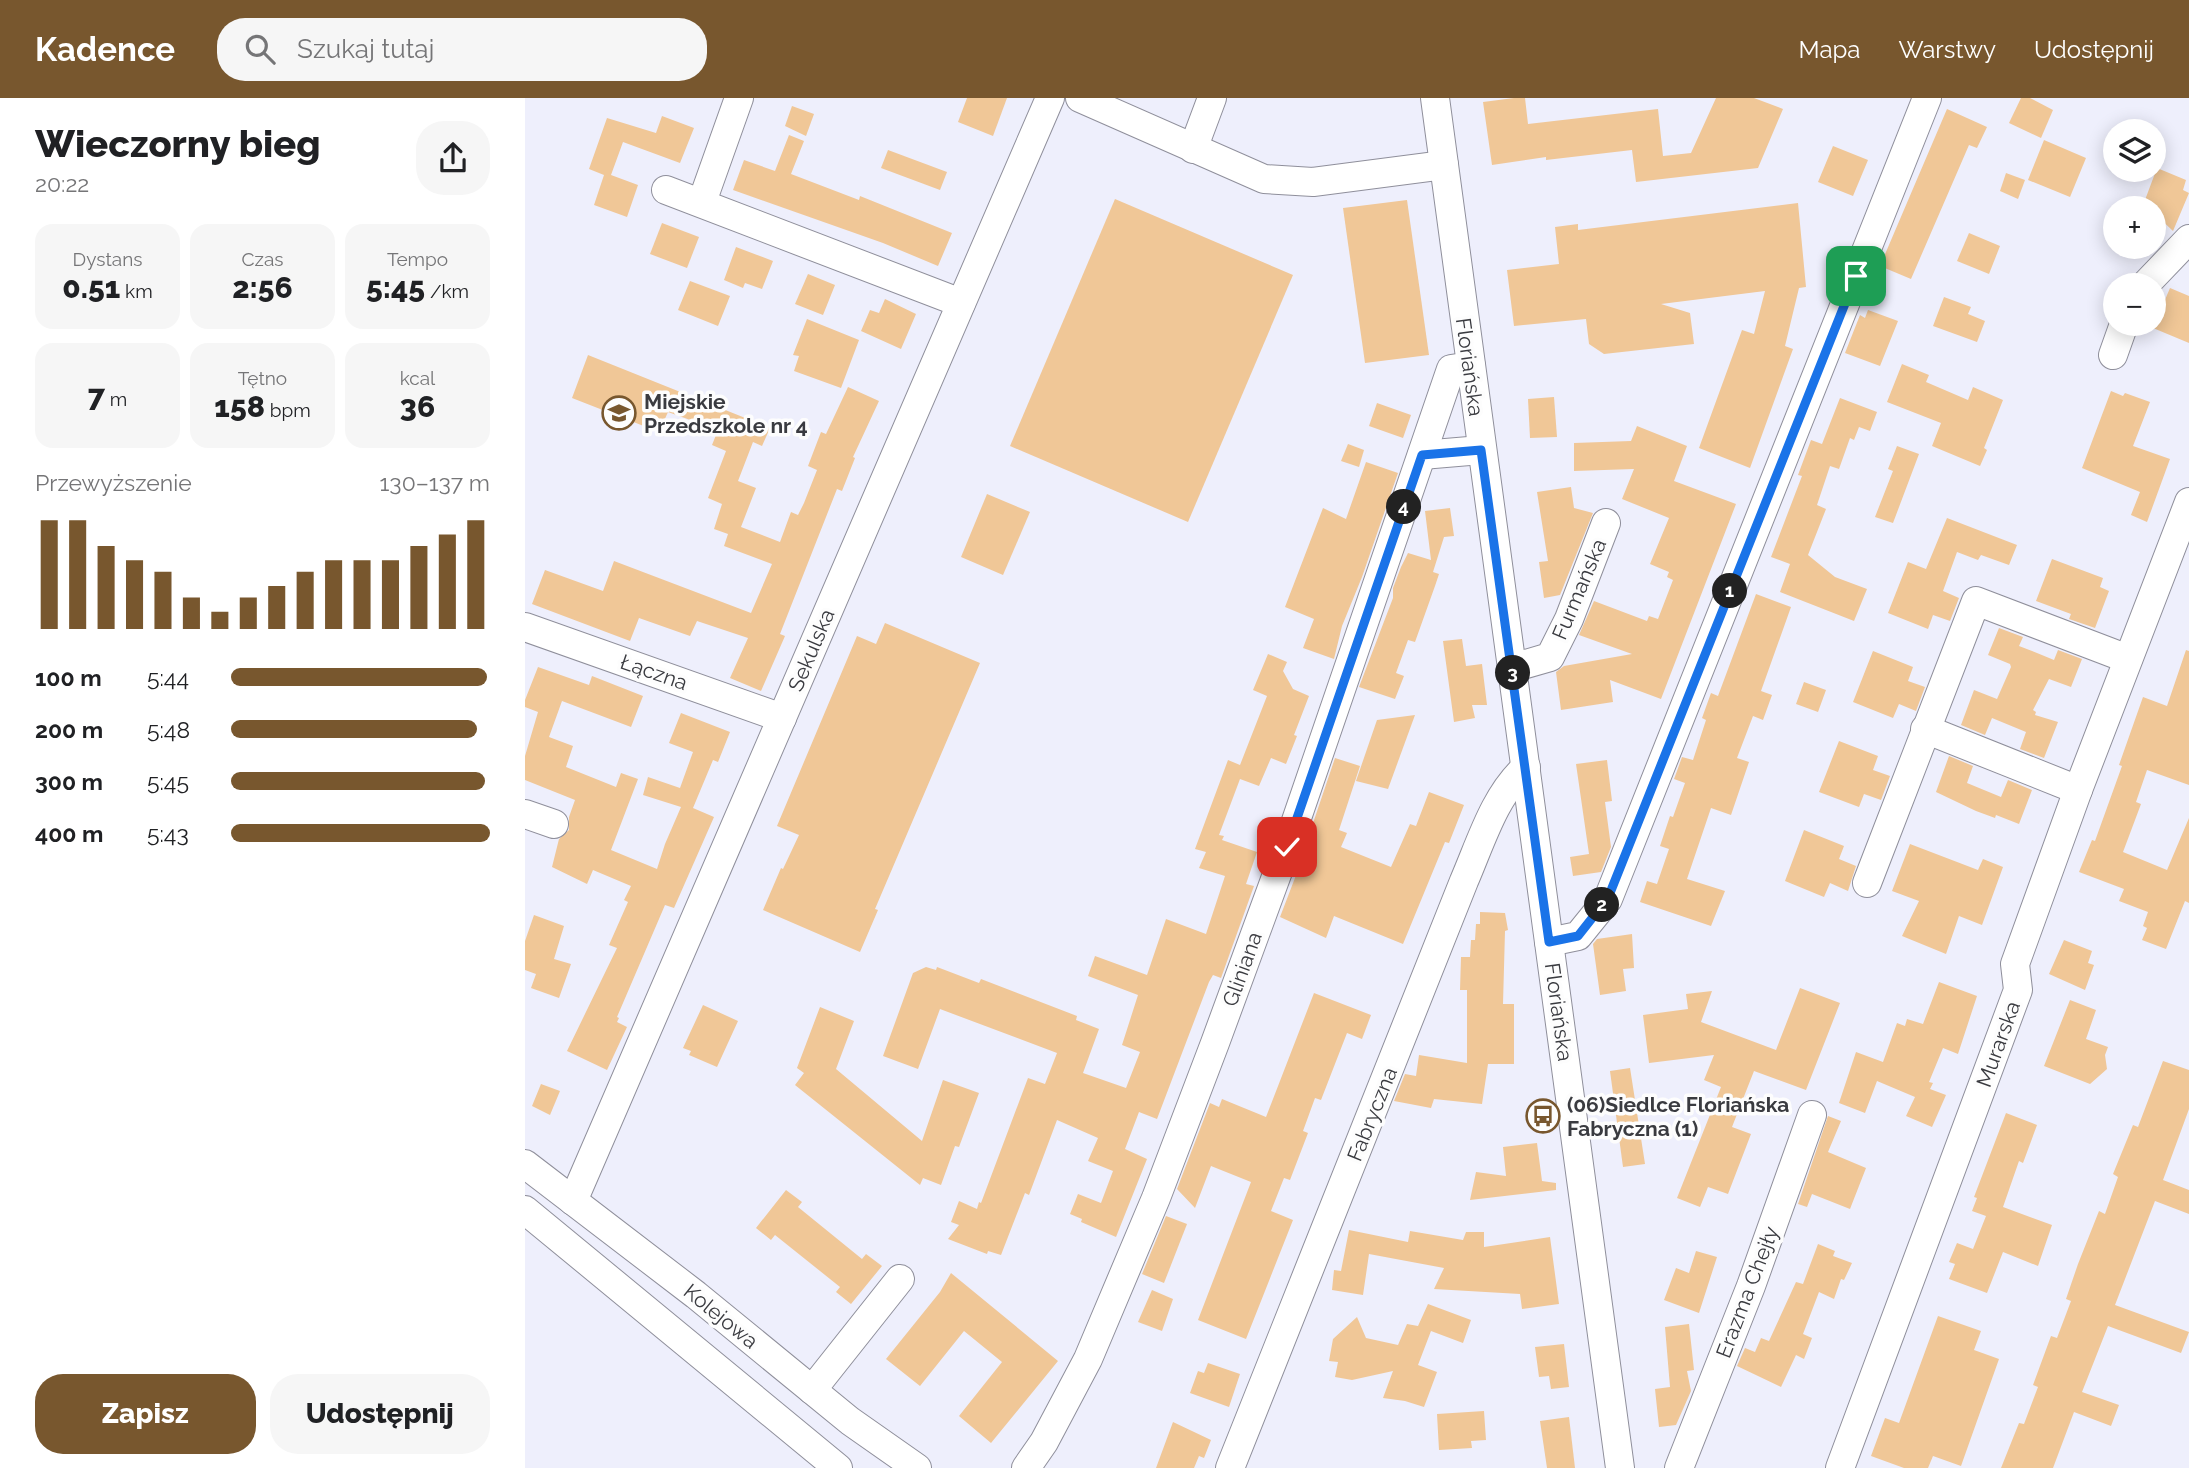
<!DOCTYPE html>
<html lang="pl">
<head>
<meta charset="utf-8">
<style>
	:root { --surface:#fff; --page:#f6f6f6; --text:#202124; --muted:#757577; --accent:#78572e }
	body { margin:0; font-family:Raleway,sans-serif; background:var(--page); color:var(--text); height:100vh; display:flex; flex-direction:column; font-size:26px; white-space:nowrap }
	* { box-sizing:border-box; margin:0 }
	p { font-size:23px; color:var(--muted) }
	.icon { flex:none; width:38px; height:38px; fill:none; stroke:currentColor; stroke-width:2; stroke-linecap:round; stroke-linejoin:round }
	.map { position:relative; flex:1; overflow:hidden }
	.drawer { display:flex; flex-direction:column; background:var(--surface); width:525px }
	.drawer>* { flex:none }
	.buttons { position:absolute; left:1578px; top:21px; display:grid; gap:14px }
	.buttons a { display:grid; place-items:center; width:63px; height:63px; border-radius:50%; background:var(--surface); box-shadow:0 4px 18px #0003; font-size:35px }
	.pin { position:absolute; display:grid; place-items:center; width:60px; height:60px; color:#fff; margin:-30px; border-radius:14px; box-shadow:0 4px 10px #0006 }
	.km { position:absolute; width:35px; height:35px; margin:-18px; border-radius:50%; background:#222; color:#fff; font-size:19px; line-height:35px; text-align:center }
	.round { display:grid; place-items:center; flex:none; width:74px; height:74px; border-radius:28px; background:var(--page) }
	.overview { display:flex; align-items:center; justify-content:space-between; height:119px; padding:0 35px }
	h1 { font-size:38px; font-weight:800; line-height:52px }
	.figures { display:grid; grid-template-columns:repeat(3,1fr); gap:10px; height:119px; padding:7px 35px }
	.figures div { display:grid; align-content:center; border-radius:18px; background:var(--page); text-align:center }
	.figures b { font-size:30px; font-weight:800 }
	.figures small { font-size:19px; font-weight:400 }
	.figures p { font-size:19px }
	.chart { height:196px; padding:14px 35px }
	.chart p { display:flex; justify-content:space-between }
	.chart svg { width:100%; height:126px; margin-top:7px; stroke:var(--accent); stroke-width:6 }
	.primary-button { display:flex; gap:14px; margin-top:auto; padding:14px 35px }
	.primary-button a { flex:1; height:80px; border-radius:28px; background:var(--accent); color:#fff; font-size:28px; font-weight:800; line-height:80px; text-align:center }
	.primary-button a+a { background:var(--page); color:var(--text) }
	ul { padding:0 35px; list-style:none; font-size:23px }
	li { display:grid; grid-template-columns:112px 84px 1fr; align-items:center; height:52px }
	li i { height:18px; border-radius:9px; background:var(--accent) }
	header { display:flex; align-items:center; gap:42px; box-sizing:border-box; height:98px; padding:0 35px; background:var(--accent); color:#fff }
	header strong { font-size:33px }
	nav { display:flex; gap:38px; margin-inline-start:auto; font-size:24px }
	.search { width:490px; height:63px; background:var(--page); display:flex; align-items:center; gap:18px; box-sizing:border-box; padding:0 24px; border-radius:28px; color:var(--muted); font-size:26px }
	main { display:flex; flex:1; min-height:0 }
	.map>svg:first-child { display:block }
</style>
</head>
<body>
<header>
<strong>Kadence</strong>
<div class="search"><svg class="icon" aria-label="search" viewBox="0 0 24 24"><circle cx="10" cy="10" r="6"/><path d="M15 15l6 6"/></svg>Szukaj tutaj</div>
<nav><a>Mapa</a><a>Warstwy</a><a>Udostępnij</a></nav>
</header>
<main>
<section class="drawer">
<div class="overview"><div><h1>Wieczorny bieg</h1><p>20:22</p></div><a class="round"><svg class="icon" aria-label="share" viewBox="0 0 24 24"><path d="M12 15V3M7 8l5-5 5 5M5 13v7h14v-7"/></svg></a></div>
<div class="figures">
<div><p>Dystans</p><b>0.51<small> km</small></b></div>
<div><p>Czas</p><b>2:56</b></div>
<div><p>Tempo</p><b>5:45<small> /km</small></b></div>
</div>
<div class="figures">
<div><b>7<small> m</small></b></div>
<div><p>Tętno</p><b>158<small> bpm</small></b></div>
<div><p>kcal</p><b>36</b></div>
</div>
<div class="chart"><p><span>Przewyższenie</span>130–137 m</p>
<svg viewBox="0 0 160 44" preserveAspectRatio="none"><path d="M5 44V6M15 44V6M25 44V15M35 44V20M45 44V24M55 44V33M65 44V38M75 44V33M85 44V29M95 44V24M105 44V20M115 44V20M125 44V20M135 44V15M145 44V11M155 44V6"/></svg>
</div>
<ul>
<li><b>100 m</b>5:44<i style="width:99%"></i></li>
<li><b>200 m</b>5:48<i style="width:95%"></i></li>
<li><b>300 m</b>5:45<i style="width:98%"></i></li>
<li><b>400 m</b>5:43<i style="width:100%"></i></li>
</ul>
<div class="primary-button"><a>Zapisz</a><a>Udostępnij</a></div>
</section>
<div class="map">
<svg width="1664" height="1370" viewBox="0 0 1664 1370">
	<rect width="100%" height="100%" fill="#eeeffc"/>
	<g fill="#f0c797">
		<polygon points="442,0 482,0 468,38 433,24"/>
		<polygon points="989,0 1000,0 1003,26 1133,11 1138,58 1166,55 1191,0 1229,0 1258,11 1233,70 1111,84 1107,52 1021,62 1021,59 967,67 958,4"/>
		<polygon points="1496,0 1505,0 1528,12 1516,40 1484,25"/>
		<polygon points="267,8 289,16 281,38 260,28"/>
		<polygon points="1422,11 1462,29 1452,50 1444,47 1386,181 1355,168"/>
		<polygon points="137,18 169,30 155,65 98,44 86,77 113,87 102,119 69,107 79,77 64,71 82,20 131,35"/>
		<polygon points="264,37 279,43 266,76 334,102 335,98 427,135 413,168 358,145 208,92 219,62 250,73"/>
		<polygon points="1519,42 1561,60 1545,99 1503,82"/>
		<polygon points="1308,48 1343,62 1328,98 1293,84"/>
		<polygon points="363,52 422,74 415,92 356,70"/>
		<polygon points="1632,70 1661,82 1658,92 1664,95 1648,133 1629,115 1629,110 1617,110"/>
		<polygon points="1481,75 1500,82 1493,101 1475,93"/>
		<polygon points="590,101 768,177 663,424 485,348"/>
		<polygon points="882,102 904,257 840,265 818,110"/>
		<polygon points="1273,105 1281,189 1274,190 1260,248 1268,251 1225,370 1174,350 1217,232 1229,236 1240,193 1136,206 1165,215 1169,246 1079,256 1064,246 1061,221 989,228 982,172 1034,166 1030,129 1053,126 1053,132"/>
		<polygon points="137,125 174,139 162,170 125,156"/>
		<polygon points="1444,135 1475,148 1464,176 1432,163"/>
		<polygon points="211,149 248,163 237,191 220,185 218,190 199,182"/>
		<polygon points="283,176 310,187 298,217 270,206"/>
		<polygon points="165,183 205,198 193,228 153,212"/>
		<polygon points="1645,190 1664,198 1664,245 1628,230"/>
		<polygon points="1419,199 1446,209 1443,216 1460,223 1452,244 1408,228"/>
		<polygon points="360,201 391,216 376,251 336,233 345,212 354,215"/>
		<polygon points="1343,212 1373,223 1355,268 1320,255 1335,217 1340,220"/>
		<polygon points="282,221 334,242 316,290 269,273 274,258 268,257"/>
		<polygon points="63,257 245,330 237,348 228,344 213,383 231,390 216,429 255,444 266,414 273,417 279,405 292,372 283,368 296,334 301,336 323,289 354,303 328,359 330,360 317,393 312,391 255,536 260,538 236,593 205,580 223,540 172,523 165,538 114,520 105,543 7,506 20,472 78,493 89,463 226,515 247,466 199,448 203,436 189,431 197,406 183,400 201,353 187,347 193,332 143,314 134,334 47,300"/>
		<polygon points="1377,266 1404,277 1401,284 1443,302 1448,289 1478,302 1459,350 1462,352 1455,368 1407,348 1416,325 1362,304"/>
		<polygon points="1586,293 1598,298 1600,295 1625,304 1608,348 1645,361 1622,424 1606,417 1615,394 1557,370"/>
		<polygon points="1029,299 1032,339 1005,340 1003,301"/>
		<polygon points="1315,300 1352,314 1345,333 1334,329 1329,342 1325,340 1314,371 1305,368 1292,407 1301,411 1283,457 1310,479 1342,491 1329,523 1255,494 1265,466 1246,459 1277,378 1273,377 1286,342 1297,346"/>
		<polygon points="852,305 886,317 878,340 844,328"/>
		<polygon points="1112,328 1162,348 1149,383 1211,406 1136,601 1085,582 1088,604 1036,612 1031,574 1039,568 1107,556 1054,537 1069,503 1122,523 1124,518 1133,521 1148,482 1142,479 1144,474 1125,466 1144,420 1097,401 1109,371 1049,373 1049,345 1106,343"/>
		<polygon points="823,346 839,352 834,369 816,363"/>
		<polygon points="1372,348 1394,356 1368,425 1350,419 1368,373 1363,371"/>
		<polygon points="841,364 873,375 837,479 817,528 809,561 778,550 789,521 760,509 798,410 821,421"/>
		<polygon points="1046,389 1049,410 1068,415 1035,497 1019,500 1014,464 1023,463 1012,394"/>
		<polygon points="462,396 505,414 478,477 436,459"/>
		<polygon points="925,410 929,438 919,439 908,474 914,476 910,488 890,544 883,542 871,575 879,578 870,601 834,589 868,500 868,490 876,469 883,455 906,462 900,413"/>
		<polygon points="1422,420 1492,447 1484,467 1456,457 1453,462 1432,454 1418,493 1434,500 1425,523 1408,517 1403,531 1363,515 1383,464 1401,471"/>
		<polygon points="1527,461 1578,480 1575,489 1584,493 1570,530 1544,521 1546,516 1511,503"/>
		<polygon points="1231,496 1266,509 1236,593 1247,597 1238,622 1228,618 1212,660 1224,664 1206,717 1186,710 1162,781 1200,793 1186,828 1115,804 1122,783 1132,786 1144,751 1135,748 1145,718 1148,719 1160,685 1149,681 1152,673 1157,659 1168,662 1181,622 1177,620 1186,595 1193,598"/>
		<polygon points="360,525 455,565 350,811 353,812 335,854 238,812 256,770 258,771 274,737 252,728 332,538 351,546"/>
		<polygon points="1474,530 1498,539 1494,548 1512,555 1529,562 1533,552 1557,561 1546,589 1524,581 1508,612 1511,614 1510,617 1533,624 1519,660 1495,651 1501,634 1467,620 1460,637 1436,627 1449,592 1472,601 1486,569 1485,566 1463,557"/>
		<polygon points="937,541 941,568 957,566 962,607 947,607 950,620 929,624 918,543"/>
		<polygon points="1661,552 1664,553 1664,687 1622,672 1611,704 1616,706 1598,754 1642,772 1664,720 1664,805 1660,803 1641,851 1617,842 1622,830 1618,828 1623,814 1594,803 1599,791 1554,774 1567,742 1570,743 1597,668 1594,667 1618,599 1642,608"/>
		<polygon points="1348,553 1388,569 1383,583 1400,589 1391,613 1374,606 1368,620 1328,604"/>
		<polygon points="743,556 762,564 758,573 768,591 784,598 769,637 772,638 761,666 746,660 734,688 715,681 694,737 699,738 697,742 732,754 721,786 729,788 696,880 688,877 684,884 632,1021 614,1014 600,1051 622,1061 591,1139 556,1124 557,1121 545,1116 553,1096 576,1105 588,1073 563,1063 573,1040 532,1022 504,1097 500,1095 476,1157 463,1153 462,1156 423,1141 434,1127 426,1124 434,1103 452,1111 454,1104 456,1105 503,980 520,986 532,955 415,911 393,971 358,958 388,875 401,869 411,872 412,869 454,885 456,881 552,918 551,922 574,931 558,975 601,990 615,954 597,947 613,897 563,878 570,858 622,877 641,821 681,836 700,778 674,770 681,754 670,751 703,662 715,667 742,598 728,592"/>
		<polygon points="13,569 64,587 67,578 118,598 106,629 37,603 24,639 48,648 41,669 91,689 96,675 113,681 86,752 132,771 140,746 156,709 118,697 123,679 155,690 168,654 144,645 156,615 205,634 193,664 188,662 168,710 189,719 149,810 140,807 92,919 94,920 92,924 102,929 82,972 42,953 92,850 84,847 103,804 99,802 106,788 68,772 62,786 27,769 34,741 44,732 44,719 50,702 0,682 0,658 13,614 0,609 0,602"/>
		<polygon points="1279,584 1301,592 1293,614 1271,606"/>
		<polygon points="890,617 863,691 831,683 852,622"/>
		<polygon points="1314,643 1353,658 1348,672 1365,678 1356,702 1339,696 1334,709 1294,694"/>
		<polygon points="1424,658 1448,668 1442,685 1476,699 1483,682 1507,692 1494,726 1471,717 1470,720 1451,713 1411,694"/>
		<polygon points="810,660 835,668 814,732 822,735 816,749 866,769 885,726 891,728 904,694 939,707 924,745 920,744 878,846 809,818 801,840 755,819 786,738 784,737"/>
		<polygon points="1082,662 1087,703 1080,704 1086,749 1076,774 1048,778 1045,759 1064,756 1051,666"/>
		<polygon points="1279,732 1319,748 1314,761 1331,768 1323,793 1305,785 1299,799 1260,783"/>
		<polygon points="1385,746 1453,772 1458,761 1478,769 1457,827 1434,818 1421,856 1377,838 1394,803 1367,793"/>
		<polygon points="955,814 980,815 983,832 980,833 978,906 989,906 989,966 963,966 957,1006 909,1001 906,1010 869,1003 880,976 891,978 894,957 942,965 942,892 935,892 936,859 945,859 946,842 950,842 951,826 955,826"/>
		<polygon points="9,817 39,828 29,861 46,866 34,900 6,890 11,876 0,872 0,843"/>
		<polygon points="1107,836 1109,870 1098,871 1101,893 1075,897 1068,846 1072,841"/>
		<polygon points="1539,842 1567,853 1563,865 1569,867 1560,892 1524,876"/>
		<polygon points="1414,884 1452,898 1433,956 1418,950 1404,984 1408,985 1405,991 1421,997 1407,1029 1381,1018 1390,999 1352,983 1340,1015 1314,1005 1331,954 1358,964 1372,925 1380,928 1382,921 1398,926"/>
		<polygon points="1275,890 1315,905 1281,992 1229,973 1207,1029 1226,1036 1203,1096 1183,1089 1175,1109 1152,1100 1196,989 1179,982 1189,957 1124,965 1118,917 1163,911 1161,896 1187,893 1176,924 1251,952"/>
		<polygon points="789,895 846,917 837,941 822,935 796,1002 790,1000 778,1033 783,1035 765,1082 759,1080 746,1113 768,1122 721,1241 673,1222 726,1084 686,1068 670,1110 652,1091 685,1005 694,1009 697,1001 741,1019"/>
		<polygon points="1545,902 1571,912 1561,941 1583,949 1580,957 1582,971 1565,986 1519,968"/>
		<polygon points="178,907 213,923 192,969 164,957 166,953 158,950"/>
		<polygon points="295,909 329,923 311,971 397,1043 418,982 454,995 434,1049 430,1048 416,1087 398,1080 395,1087 270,987 279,975 272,970"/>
		<polygon points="1638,963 1664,972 1664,1011 1638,1082 1664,1092 1664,1116 1630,1103 1590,1207 1664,1234 1656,1255 1583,1228 1557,1294 1594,1307 1586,1328 1549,1314 1528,1370 1476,1370 1494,1325 1499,1326 1513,1289 1508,1287 1526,1238 1532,1240 1546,1203 1541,1201 1553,1166 1574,1113 1580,1116 1593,1079 1588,1076 1608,1027 1613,1029"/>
		<polygon points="1105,970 1120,1066 1098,1069 1085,973"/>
		<polygon points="16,986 35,993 25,1017 7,1008"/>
		<polygon points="1481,1015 1512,1027 1498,1065 1494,1063 1478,1109 1527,1127 1513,1168 1478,1154 1462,1195 1424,1181 1430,1166 1424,1164 1432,1145 1448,1151 1461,1118 1447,1113 1452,1100 1449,1099"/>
		<polygon points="1303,1018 1316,1023 1303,1054 1341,1070 1325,1111 1287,1096 1282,1109 1273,1106"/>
		<polygon points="1012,1045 1017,1083 1031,1085 1031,1092 945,1102 951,1074 981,1078 978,1049"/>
		<polygon points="261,1092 277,1104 273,1109 337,1161 341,1156 357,1168 326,1206 311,1194 315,1189 250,1137 246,1142 231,1130"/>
		<polygon points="641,1118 662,1126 639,1185 617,1176"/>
		<polygon points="824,1132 883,1144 885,1133 938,1142 941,1134 959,1134 959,1149 1025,1139 1034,1206 997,1211 995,1196 909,1191 919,1170 844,1156 838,1197 807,1192 809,1172 816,1173"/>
		<polygon points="1293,1146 1310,1153 1308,1158 1327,1165 1319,1182 1316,1181 1309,1201 1294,1194 1278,1236 1287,1240 1279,1261 1271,1257 1256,1289 1212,1268 1220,1250 1230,1254 1236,1240 1244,1243 1271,1184 1278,1186"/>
		<polygon points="1171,1153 1192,1159 1174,1215 1139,1202 1151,1170 1164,1175"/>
		<polygon points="426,1175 533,1263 466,1345 434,1318 477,1264 439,1233 395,1288 361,1261 415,1194"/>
		<polygon points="627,1192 648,1201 637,1233 613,1224"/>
		<polygon points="903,1206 946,1222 938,1245 906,1233 893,1267 912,1274 899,1309 880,1303 858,1300 868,1273 827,1282 810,1279 813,1264 804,1263 808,1241 832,1219 841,1240 873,1247 882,1226 893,1228"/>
		<polygon points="1413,1218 1456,1233 1449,1252 1474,1261 1436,1368 1408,1358 1403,1370 1379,1370 1346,1358 1360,1320 1374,1325"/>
		<polygon points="1164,1226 1169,1272 1162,1273 1166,1293 1151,1327 1134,1329 1130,1291 1145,1289 1140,1229"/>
		<polygon points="1039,1246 1044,1289 1026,1291 1024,1278 1014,1279 1010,1249"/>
		<polygon points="683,1265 715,1276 704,1309 665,1295 673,1273 679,1275"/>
		<polygon points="959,1313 961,1342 946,1343 947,1350 914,1352 912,1316"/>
		<polygon points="1044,1319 1050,1370 1022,1370 1015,1323"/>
		<polygon points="648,1324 686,1342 679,1360 674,1358 669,1370 631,1370"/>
	</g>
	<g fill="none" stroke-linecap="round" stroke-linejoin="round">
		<defs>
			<g id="minor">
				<polyline points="555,0 739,81 788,84 919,67"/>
				<polyline points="910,0 1095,1370"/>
				<polyline points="668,51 687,0"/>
				<polyline points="141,92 436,205"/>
				<polyline points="177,104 214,0"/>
				<polyline points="1620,187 1664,141"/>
				<polyline points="1588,257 1599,226"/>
				<polyline points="897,357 956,352"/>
				<polyline points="0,529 257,620"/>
				<polyline points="987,570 1025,559 1044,521 1081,425"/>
				<polyline points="1400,631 1553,692"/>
				<polyline points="0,716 29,726"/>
				<polyline points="1342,785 1451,503 1603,561"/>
				<polyline points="1024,844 1053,838 1083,801 1402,0"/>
				<polyline points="0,1066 171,1197 325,1323 392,1370"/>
				<polyline points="48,1103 525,0"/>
				<polyline points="0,1112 313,1370"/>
				<polyline points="287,1292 375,1181"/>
				<polyline points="501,1370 519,1344 563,1261 631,1100 690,945 762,749 926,271 946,268"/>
				<path d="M705 1370 939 783C956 744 969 698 1001 669"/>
				<polyline points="1154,1370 1226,1188 1287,1017"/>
				<polyline points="1315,1370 1493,892 1490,866 1553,692 1664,404"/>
			</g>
		</defs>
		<use href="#minor" stroke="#8f8f9b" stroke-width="30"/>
		<use href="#minor" stroke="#fff" stroke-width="28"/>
	</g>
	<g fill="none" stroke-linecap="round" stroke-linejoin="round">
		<defs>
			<polyline id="route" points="762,749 897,357 956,352 1024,844 1053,838 1083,800 1331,178"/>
		</defs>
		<use href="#route" stroke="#fff" stroke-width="14"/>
		<use href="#route" stroke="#1a73e8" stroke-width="9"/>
	</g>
	<defs>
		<symbol id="school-ring" viewBox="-11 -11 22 22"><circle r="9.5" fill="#fdfdfd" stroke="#78572e" stroke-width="1.5"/><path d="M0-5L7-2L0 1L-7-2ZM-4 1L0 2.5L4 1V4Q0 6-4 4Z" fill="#78572e"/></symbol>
		<symbol id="bus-ring" viewBox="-11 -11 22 22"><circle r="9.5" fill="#fdfdfd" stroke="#78572e" stroke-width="1.5"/><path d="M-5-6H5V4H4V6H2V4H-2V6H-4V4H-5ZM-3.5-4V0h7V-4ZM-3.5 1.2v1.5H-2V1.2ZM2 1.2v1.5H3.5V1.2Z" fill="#78572e"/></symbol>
	</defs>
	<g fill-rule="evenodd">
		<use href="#school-ring" x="75" y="296" width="38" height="38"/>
		<use href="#bus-ring" x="999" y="999" width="38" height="38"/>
	</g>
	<g text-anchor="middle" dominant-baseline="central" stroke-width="7" stroke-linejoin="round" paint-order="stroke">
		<g font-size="21" fill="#3a3b40" stroke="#fdfdfd">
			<text transform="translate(945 269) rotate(82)">Floriańska</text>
			<text transform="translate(1054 491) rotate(-67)">Furmańska</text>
			<text transform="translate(286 552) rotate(-67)">Sekulska</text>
			<text transform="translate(129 574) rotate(19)">Łączna</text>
			<text transform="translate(717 871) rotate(-70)">Gliniana</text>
			<text transform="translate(1034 914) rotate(82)">Floriańska</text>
			<text transform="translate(1473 946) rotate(-70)">Murarska</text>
			<text transform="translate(847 1016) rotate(-68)">Fabryczna</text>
			<text transform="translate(1222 1194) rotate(-69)">Erazma Chejły</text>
			<text transform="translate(196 1218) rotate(39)">Kolejowa</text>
		</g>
		<g font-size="21" font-weight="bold" fill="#3a3b40" stroke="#fdfdfd" text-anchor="start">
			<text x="119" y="303">Miejskie<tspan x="119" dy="24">Przedszkole nr 4</tspan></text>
			<text x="1042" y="1006">(06)Siedlce Floriańska<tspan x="1042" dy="24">Fabryczna (1)</tspan></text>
		</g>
	</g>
</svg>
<div class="buttons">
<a><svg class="icon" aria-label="layers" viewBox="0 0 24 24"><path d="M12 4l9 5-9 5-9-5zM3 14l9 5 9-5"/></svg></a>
<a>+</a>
<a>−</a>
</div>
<div class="pin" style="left:1331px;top:178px;background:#1e9e55"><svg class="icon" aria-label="arrive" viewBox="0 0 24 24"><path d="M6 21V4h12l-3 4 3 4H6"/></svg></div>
<div class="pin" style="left:762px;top:749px;background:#d93025"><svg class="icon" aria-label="check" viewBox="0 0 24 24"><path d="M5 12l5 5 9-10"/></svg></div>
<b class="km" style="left:1205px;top:493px">1</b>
<b class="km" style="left:1077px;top:807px">2</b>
<b class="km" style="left:988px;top:575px">3</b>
<b class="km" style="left:879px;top:409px">4</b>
</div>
</main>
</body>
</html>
